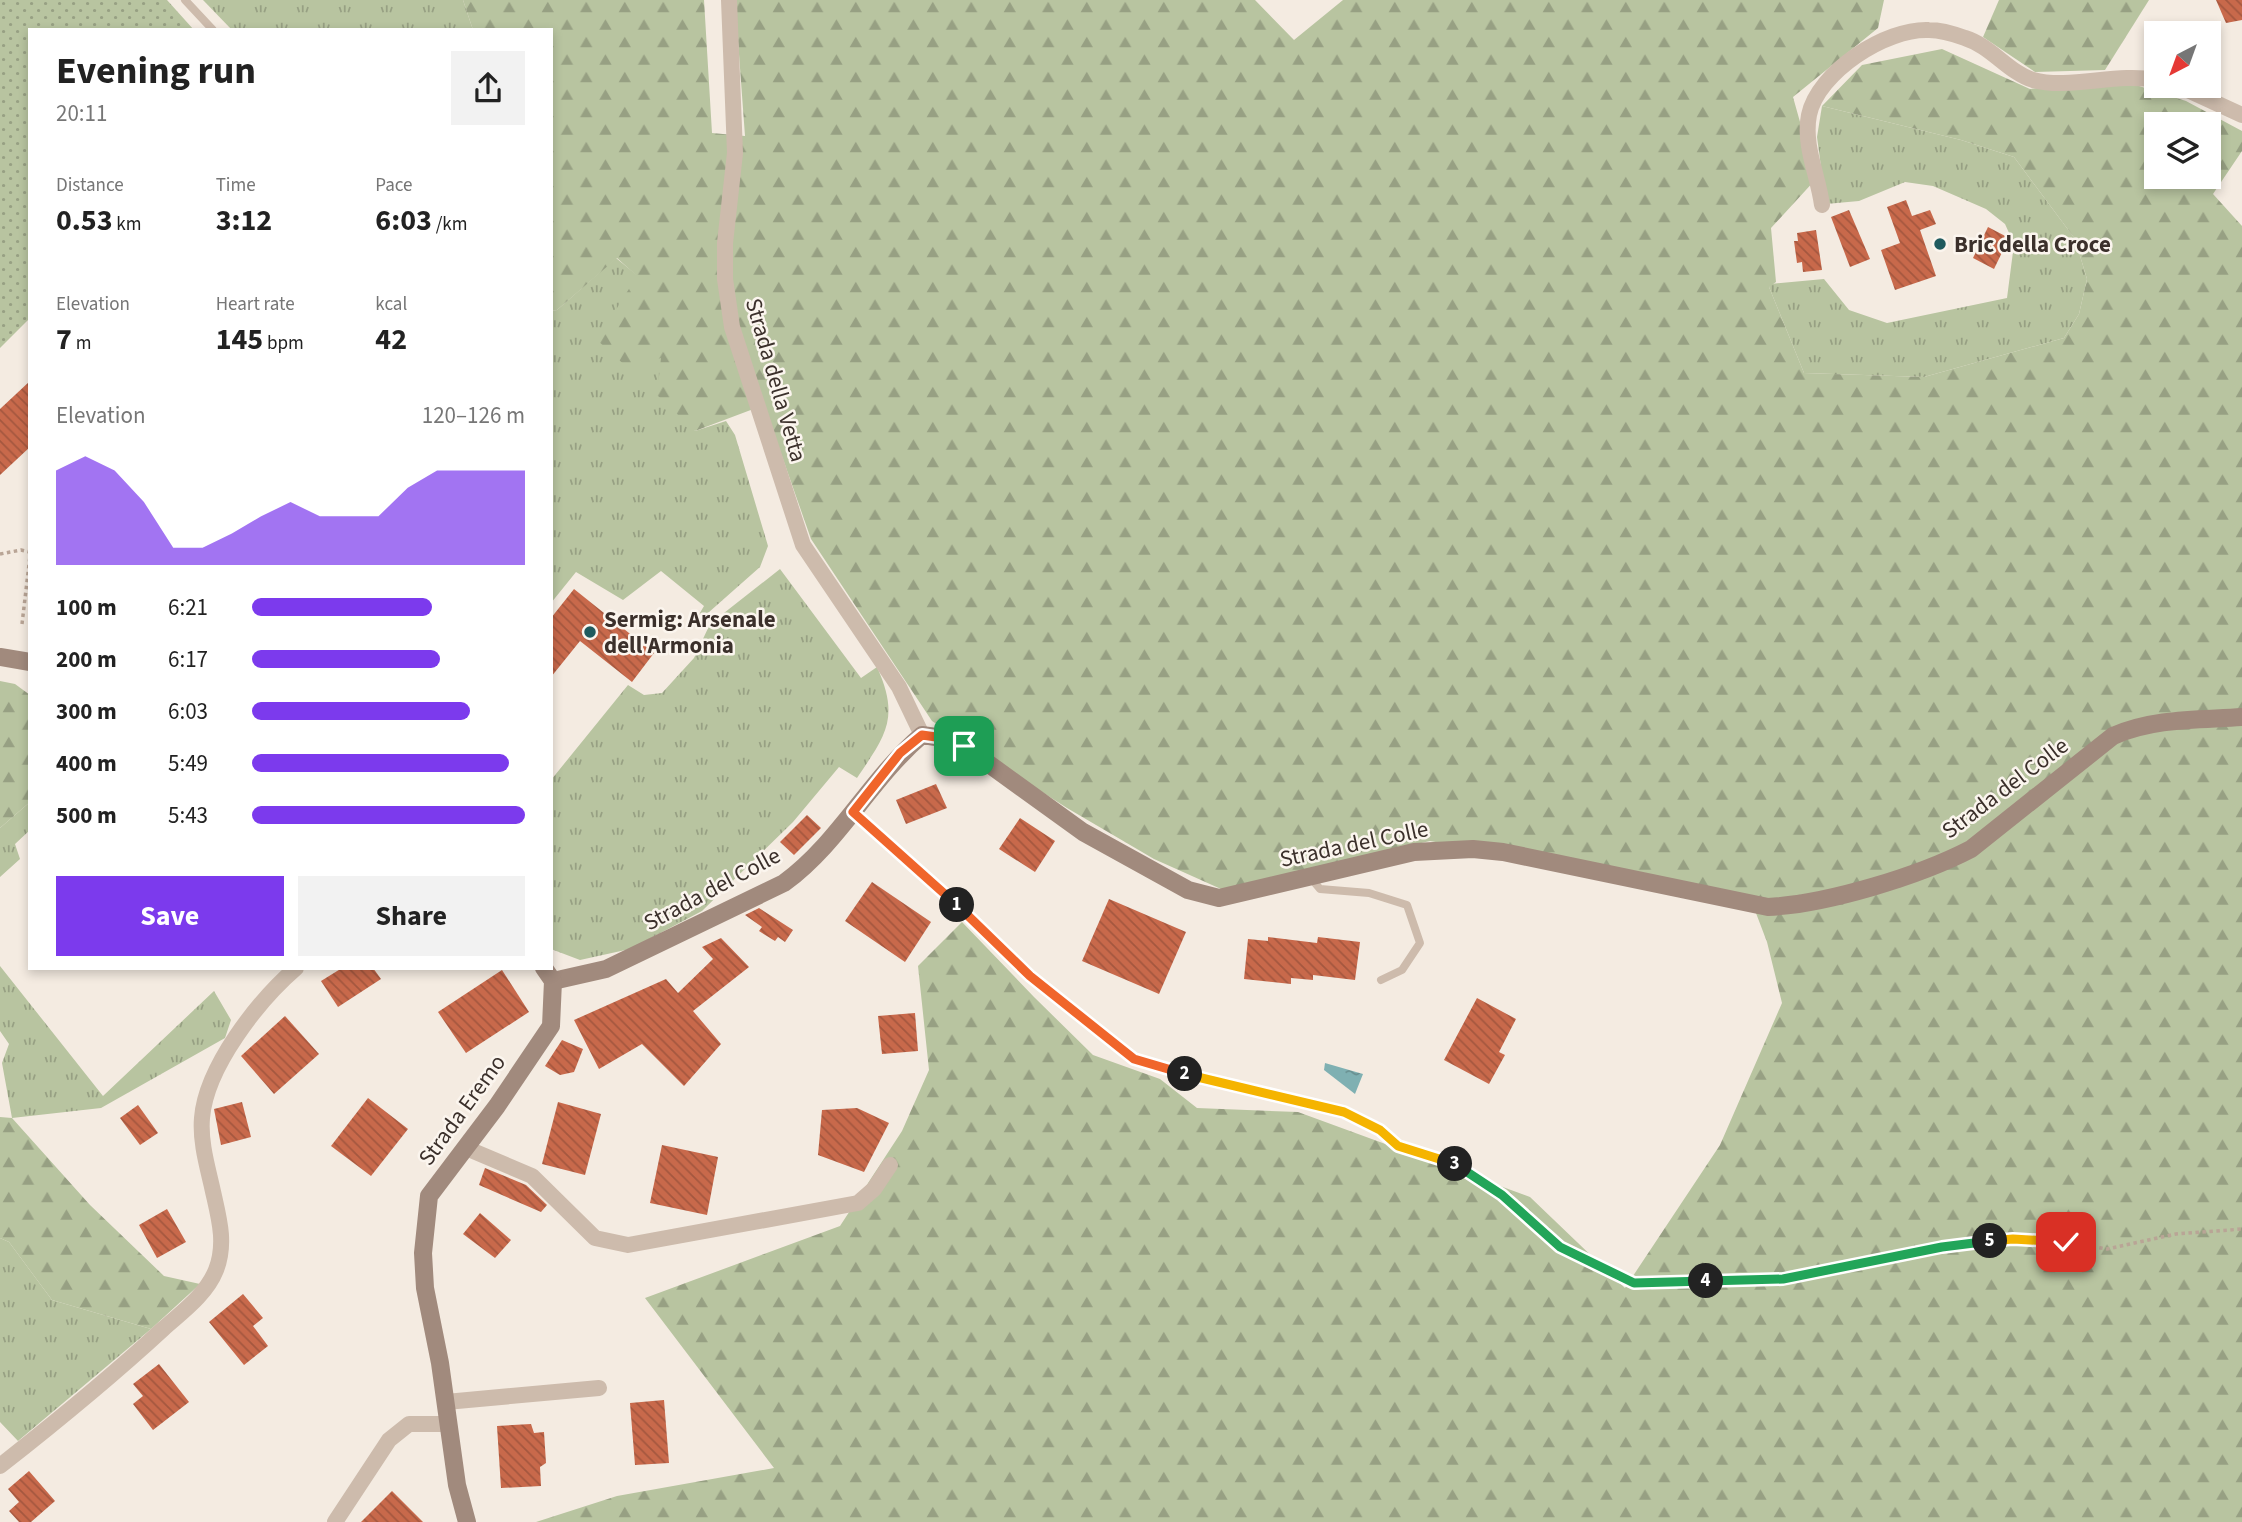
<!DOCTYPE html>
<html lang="en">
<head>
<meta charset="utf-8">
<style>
	:root { --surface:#fff; --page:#f2f2f2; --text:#222; --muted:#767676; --accent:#7c3aed }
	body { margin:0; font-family:"Source Sans 3",sans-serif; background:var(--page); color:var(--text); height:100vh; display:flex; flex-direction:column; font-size:26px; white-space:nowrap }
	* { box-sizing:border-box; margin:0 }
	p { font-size:23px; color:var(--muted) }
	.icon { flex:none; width:38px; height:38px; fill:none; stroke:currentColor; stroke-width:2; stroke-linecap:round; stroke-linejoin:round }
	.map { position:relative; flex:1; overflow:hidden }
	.details { position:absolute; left:28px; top:28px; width:525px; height:942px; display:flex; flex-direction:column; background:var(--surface); border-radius:0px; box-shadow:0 4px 10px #0003 }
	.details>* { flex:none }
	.needle { width:46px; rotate:221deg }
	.fabs { position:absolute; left:2144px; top:21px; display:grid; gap:14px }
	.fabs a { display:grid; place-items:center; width:77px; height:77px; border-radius:0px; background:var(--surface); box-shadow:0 4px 10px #0003; font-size:35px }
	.pin { position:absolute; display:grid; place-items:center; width:60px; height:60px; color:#fff; margin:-30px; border-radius:14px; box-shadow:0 4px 10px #0006 }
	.km { position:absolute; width:35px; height:35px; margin:-18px; border-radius:50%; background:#222; color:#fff; font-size:19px; line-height:35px; text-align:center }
	.round { display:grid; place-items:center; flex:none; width:74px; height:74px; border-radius:0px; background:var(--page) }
	.head { display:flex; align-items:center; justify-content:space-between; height:119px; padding:0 28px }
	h1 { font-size:38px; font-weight:700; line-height:52px }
	.stats { display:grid; grid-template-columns:repeat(3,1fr); gap:10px; height:119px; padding:7px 28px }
	.stats div { display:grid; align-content:center }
	.stats b { font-size:30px; font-weight:700 }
	.stats small { font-size:19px; font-weight:400 }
	.stats p { font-size:19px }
	.chart { height:196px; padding:14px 28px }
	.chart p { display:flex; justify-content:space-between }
	.chart svg { width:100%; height:126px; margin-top:7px; fill:var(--accent); opacity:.7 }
	.button { display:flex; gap:14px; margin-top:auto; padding:14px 28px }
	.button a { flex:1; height:80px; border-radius:0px; background:var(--accent); color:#fff; font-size:28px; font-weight:700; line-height:80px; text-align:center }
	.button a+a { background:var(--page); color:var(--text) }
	ul { padding:0 28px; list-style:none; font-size:23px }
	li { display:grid; grid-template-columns:112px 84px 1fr; align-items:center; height:52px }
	li i { height:18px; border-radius:9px; background:var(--accent) }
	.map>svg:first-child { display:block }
</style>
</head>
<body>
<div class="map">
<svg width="2242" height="1522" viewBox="0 0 2242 1522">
	<defs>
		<pattern id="grass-tufts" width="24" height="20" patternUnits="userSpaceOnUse" patternTransform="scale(1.75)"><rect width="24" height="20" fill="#b8c4a0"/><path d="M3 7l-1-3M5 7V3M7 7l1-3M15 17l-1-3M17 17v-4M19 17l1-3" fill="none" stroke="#97a083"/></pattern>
		<pattern id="forest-firs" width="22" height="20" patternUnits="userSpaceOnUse" patternTransform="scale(1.75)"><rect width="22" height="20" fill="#b8c4a0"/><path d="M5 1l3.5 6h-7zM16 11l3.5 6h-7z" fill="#97a083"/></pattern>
		<pattern id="park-dots" width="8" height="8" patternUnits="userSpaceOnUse" patternTransform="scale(1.75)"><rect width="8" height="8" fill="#b8c4a0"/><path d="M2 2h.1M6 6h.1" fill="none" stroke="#97a083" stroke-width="1.8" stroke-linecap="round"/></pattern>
		<pattern id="water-ripples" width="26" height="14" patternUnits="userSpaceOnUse" patternTransform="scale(1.75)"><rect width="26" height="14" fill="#7fb0b2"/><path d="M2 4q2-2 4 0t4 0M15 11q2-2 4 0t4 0" fill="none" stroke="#699091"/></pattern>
		<pattern id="building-back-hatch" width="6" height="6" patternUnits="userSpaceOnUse" patternTransform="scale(1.75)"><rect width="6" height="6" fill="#c8694b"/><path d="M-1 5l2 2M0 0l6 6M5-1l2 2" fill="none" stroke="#a4573f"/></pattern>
	</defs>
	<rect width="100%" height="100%" fill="#f4ebe1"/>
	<g fill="url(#grass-tufts)">
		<polygon points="203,0 463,0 473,30 232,30"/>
		<polygon points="1822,106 1961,140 2014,157 2075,239 2087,279 2079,314 2064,338 1924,377 1804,373 1769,287 1770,284 1824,279 1849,310 1887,323 2007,298 2014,244 2005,224 1986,209 1933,186 1905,182 1859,201 1826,204 1817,137"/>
		<polygon points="616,258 638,276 661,358 695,431 726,421 735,435 768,546 760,567 691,628 704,606 661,571 623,600 576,572 551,603 551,311 557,310"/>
		<path d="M780 569 861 678 877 667C900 718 886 735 857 778L839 767 793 822 702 911 630 949 580 960 551 949V780L628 685 644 695 662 693 694 658 710 624Z"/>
		<polygon points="30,802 30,830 15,844 20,859 0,877 0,828"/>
		<polygon points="0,966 103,1096 214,991 231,1020 225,1038 101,1108 12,1118 2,1063 9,1044 0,1031"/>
		<polygon points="0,1238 9,1242 52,1300 151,1329 18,1441 0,1422"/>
	</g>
	<g fill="url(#forest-firs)" fill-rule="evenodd">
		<path d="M463 0H704L712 133 745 136 735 0H1255L1294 40 1343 0H1884L1878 28 1793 97 1816 179 1771 228 1776 282 1769 287 1804 373 1924 377 2064 338 2079 314 2087 279 2075 239 2014 157 1961 140 1822 106 1862 65 1942 49 2030 89 2111 77 2186 101 2242 131V151L2213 194 2242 226V1522H536L617 1496 774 1468 645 1298 840 1226 902 1131 929 1070 918 966 962 922 1034 997 1093 1055 1160 1079 1197 1108 1298 1112 1530 1197 1625 1288 1720 1145 1782 1003 1767 942 1751 900 1430 841 1221 889 1154 859 1067 808 932 721 811 539 764 405 695 431 657 395 661 358 629 369 597 340 637 276 617 258 557 310 551 311V30H473ZM2156 124H2208V177H2156Z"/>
		<polygon points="1999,0 2149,0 2105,70 2035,72 1983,37"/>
		<polygon points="0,681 15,684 30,695 30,802 0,828"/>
		<polygon points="0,1117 12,1118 90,1205 164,1276 200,1284 151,1329 52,1300 9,1242 0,1238"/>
	</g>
	<polygon fill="url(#park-dots)" points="0,0 167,0 194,30 30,30 30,318 0,348"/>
	<polygon fill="url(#water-ripples)" points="1325,1063 1363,1074 1355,1094 1324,1070"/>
	<g fill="url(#building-back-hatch)">
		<polygon points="2216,0 2242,0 2242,20 2226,23"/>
		<polygon points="1906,200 1912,216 1930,210 1936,224 1920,230 1936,276 1895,290 1881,250 1900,243 1887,207"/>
		<polygon points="1849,210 1870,259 1850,267 1831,217"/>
		<polygon points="1988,227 2009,238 1994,269 1973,258"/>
		<polygon points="1816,230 1822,270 1803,272 1802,262 1797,263 1794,241 1798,241 1797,233"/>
		<polygon points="30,381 30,447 0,475 0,409"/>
		<polygon points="574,589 654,653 632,682 580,641 551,677 551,618"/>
		<polygon points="936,784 947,808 906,824 896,800"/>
		<polygon points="807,815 821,828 794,855 780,842"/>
		<polygon points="1020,818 1055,841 1035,872 999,849"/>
		<polygon points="872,882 931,922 905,962 845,921"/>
		<polygon points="1109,899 1186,932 1159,994 1082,961"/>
		<polygon points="759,908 793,930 785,942 778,937 775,941 759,931 762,927 745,915"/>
		<polygon points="1268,937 1317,943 1318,937 1360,942 1355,980 1313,975 1313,980 1291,978 1291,984 1244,979 1248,939 1268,941"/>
		<polygon points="721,938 749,967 693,1011 721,1044 684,1086 642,1044 599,1069 574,1020 666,979 678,993 713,959 702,947"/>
		<polygon points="342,968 373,968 381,979 338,1007 321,981"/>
		<polygon points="502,970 529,1012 466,1053 438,1012"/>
		<polygon points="1477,998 1516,1019 1499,1052 1505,1055 1489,1084 1444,1060"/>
		<polygon points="915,1013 918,1051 882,1054 878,1016"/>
		<polygon points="285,1016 319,1054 274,1094 241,1056"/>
		<polygon points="562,1040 583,1049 574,1072 560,1075 545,1066"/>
		<polygon points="368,1098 408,1129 371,1176 331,1146"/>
		<polygon points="242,1102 251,1137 221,1145 214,1109"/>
		<polygon points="558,1102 601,1114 585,1175 542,1164"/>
		<polygon points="138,1105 158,1133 140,1145 120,1118"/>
		<polygon points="857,1108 889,1123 864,1172 818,1155 822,1110"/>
		<polygon points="662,1145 718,1157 707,1215 650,1203"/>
		<polygon points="485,1168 526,1185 547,1205 541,1212 479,1185"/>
		<polygon points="167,1209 186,1242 157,1258 139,1225"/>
		<polygon points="480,1213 511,1240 495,1258 463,1234"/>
		<polygon points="243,1294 263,1318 253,1326 268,1346 244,1365 209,1322"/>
		<polygon points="159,1364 189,1402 153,1430 133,1404 143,1396 133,1384"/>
		<polygon points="664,1400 669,1463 635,1465 630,1403"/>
		<polygon points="531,1424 534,1433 544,1432 546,1463 540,1467 541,1486 501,1488 497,1426"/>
		<polygon points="29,1471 55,1501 31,1522 19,1522 9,1511 19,1502 8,1489"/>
		<polygon points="392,1491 423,1522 361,1522"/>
	</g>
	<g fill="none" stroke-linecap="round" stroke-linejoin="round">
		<g stroke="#b9a596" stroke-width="3.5" stroke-dasharray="3.5 3.5" stroke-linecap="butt">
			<polyline points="0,554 21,550 30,552"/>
			<polyline points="22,624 30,556"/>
			<polyline points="984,930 1029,976 1134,1059 1224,1086 1344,1112 1380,1130 1398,1146 1455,1164 1502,1195 1560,1247 1634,1283 1783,1279 1942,1247 2013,1239 2066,1242 2107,1249 2176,1234 2242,1229"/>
		</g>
		<g stroke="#cdbbac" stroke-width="8">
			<polyline points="185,0 213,30"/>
			<polyline points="853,812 975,921"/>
			<polyline points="1310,877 1320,889 1369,893 1407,905 1420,943 1402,970 1381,980"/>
		</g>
		<g stroke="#cdbbac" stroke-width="16">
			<polyline points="729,0 735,153 725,243 725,279 732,327 803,545 899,687 922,735"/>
			<polyline points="2179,86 2242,115"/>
			<path d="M1822 205C1818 175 1803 145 1809 115 1818 72 1886 28 1929 30 1940 30 1954 34 1965 38 1991 46 2008 72 2033 80 2070 90 2117 72 2156 80"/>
			<polyline points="466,1148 532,1176 595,1238 628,1245 858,1203 874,1189 890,1165"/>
			<polyline points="446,1402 599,1388"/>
			<path d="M0 1466C56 1422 111 1377 163 1329 182 1312 206 1295 216 1270 227 1242 218 1215 212 1187 207 1165 200 1141 202 1118 206 1067 258 1001 296 968"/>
			<polyline points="335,1522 389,1440 409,1424 448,1424"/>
		</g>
		<g stroke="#a18a7d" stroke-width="18">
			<polyline points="0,657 30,662"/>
			<path d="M553 981 606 969 784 883C839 843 870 779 922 735L950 739 964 746 1083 832 1188 890 1219 898 1414 852 1473 849 1503 852 1768 907C1827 904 1919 876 1971 849L2113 736C2153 718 2199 720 2242 717"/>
			<polyline points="467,1522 457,1485 440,1363 425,1288 423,1253 429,1196 497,1106 551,1026 553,981 544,968"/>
		</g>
	</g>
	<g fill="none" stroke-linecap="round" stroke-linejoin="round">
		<defs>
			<polyline id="split-1" points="957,905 853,812 900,753 922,735 950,739 964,746"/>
			<polyline id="split-2" points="957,905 1030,976 1134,1059 1185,1074"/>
			<polyline id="split-3" points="1185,1074 1344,1112 1380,1130 1398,1146 1455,1164"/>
			<polyline id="split-4" points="1455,1164 1502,1195 1560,1247 1634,1283 1706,1281"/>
			<polyline id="split-5" points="1706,1281 1783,1279 1942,1247 1990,1241"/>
			<polyline id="split-6" points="1990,1241 2013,1239 2066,1242"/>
		</defs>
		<use href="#split-1" stroke="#fff" stroke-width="14"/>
		<use href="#split-2" stroke="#fff" stroke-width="14"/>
		<use href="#split-3" stroke="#fff" stroke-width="14"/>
		<use href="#split-4" stroke="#fff" stroke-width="14"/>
		<use href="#split-5" stroke="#fff" stroke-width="14"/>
		<use href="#split-6" stroke="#fff" stroke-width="14"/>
		<use href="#split-1" stroke="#f0652b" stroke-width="9"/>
		<use href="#split-2" stroke="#f0652b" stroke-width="9"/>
		<use href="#split-3" stroke="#f5b400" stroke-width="9"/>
		<use href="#split-4" stroke="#22a559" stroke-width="9"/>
		<use href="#split-5" stroke="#22a559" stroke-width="9"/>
		<use href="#split-6" stroke="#f5b400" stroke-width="9"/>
	</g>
	<g fill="#1f5a5e" stroke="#fbf5ee" stroke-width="2.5">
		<circle cx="1940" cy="244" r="7"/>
		<circle cx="590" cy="632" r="7"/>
	</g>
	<g text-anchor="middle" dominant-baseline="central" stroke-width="5" stroke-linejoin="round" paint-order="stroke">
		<g font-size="23" font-weight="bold" fill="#3b302b" stroke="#fbf5ee" text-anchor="start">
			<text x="1954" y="244">Bric della Croce</text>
			<text x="604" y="619">Sermig: Arsenale<tspan x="604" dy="26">dell'Armonia</tspan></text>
		</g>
		<g font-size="23" fill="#3b302b" stroke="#fbf5ee">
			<text transform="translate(776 380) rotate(74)">Strada della Vetta</text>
			<text transform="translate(2005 788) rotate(-37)">Strada del Colle</text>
			<text transform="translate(1354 844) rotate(-12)">Strada del Colle</text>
			<text transform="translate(712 889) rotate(-28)">Strada del Colle</text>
			<text transform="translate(462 1110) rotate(-54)">Strada Eremo</text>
		</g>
	</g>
</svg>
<div class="fabs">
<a><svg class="needle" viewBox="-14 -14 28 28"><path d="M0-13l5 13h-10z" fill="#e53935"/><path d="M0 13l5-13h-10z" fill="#767676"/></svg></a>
<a><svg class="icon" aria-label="layers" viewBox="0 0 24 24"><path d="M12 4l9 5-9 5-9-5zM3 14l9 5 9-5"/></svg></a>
</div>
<div class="pin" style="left:964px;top:746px;background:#1e9e55"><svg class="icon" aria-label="arrive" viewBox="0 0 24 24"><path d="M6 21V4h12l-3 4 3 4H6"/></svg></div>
<div class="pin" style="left:2066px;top:1242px;background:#d93025"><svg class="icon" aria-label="check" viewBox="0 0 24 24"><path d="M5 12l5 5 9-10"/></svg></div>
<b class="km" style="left:957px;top:905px">1</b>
<b class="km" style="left:1185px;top:1074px">2</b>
<b class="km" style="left:1455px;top:1164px">3</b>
<b class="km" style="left:1706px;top:1281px">4</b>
<b class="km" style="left:1990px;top:1241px">5</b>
<section class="details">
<div class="head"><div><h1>Evening run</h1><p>20:11</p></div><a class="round"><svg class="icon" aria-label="share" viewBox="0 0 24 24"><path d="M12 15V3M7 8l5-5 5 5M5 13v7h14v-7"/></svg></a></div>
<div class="stats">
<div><p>Distance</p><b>0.53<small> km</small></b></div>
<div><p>Time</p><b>3:12</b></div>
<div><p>Pace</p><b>6:03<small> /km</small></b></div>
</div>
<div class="stats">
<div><p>Elevation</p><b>7<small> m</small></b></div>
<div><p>Heart rate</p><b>145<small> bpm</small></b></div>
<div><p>kcal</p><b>42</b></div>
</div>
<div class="chart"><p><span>Elevation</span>120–126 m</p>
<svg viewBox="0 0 160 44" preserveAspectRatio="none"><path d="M0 44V11L10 6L20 11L30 22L40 38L50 38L60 33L70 27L80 22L90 27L100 27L110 27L120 17L130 11L140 11L150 11L160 11V44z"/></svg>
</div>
<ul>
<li><b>100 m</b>6:21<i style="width:66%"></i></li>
<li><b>200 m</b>6:17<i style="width:69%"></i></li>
<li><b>300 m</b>6:03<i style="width:80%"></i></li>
<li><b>400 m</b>5:49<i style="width:94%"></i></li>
<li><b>500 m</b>5:43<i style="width:100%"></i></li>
</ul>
<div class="button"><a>Save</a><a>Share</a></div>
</section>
</div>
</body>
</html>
